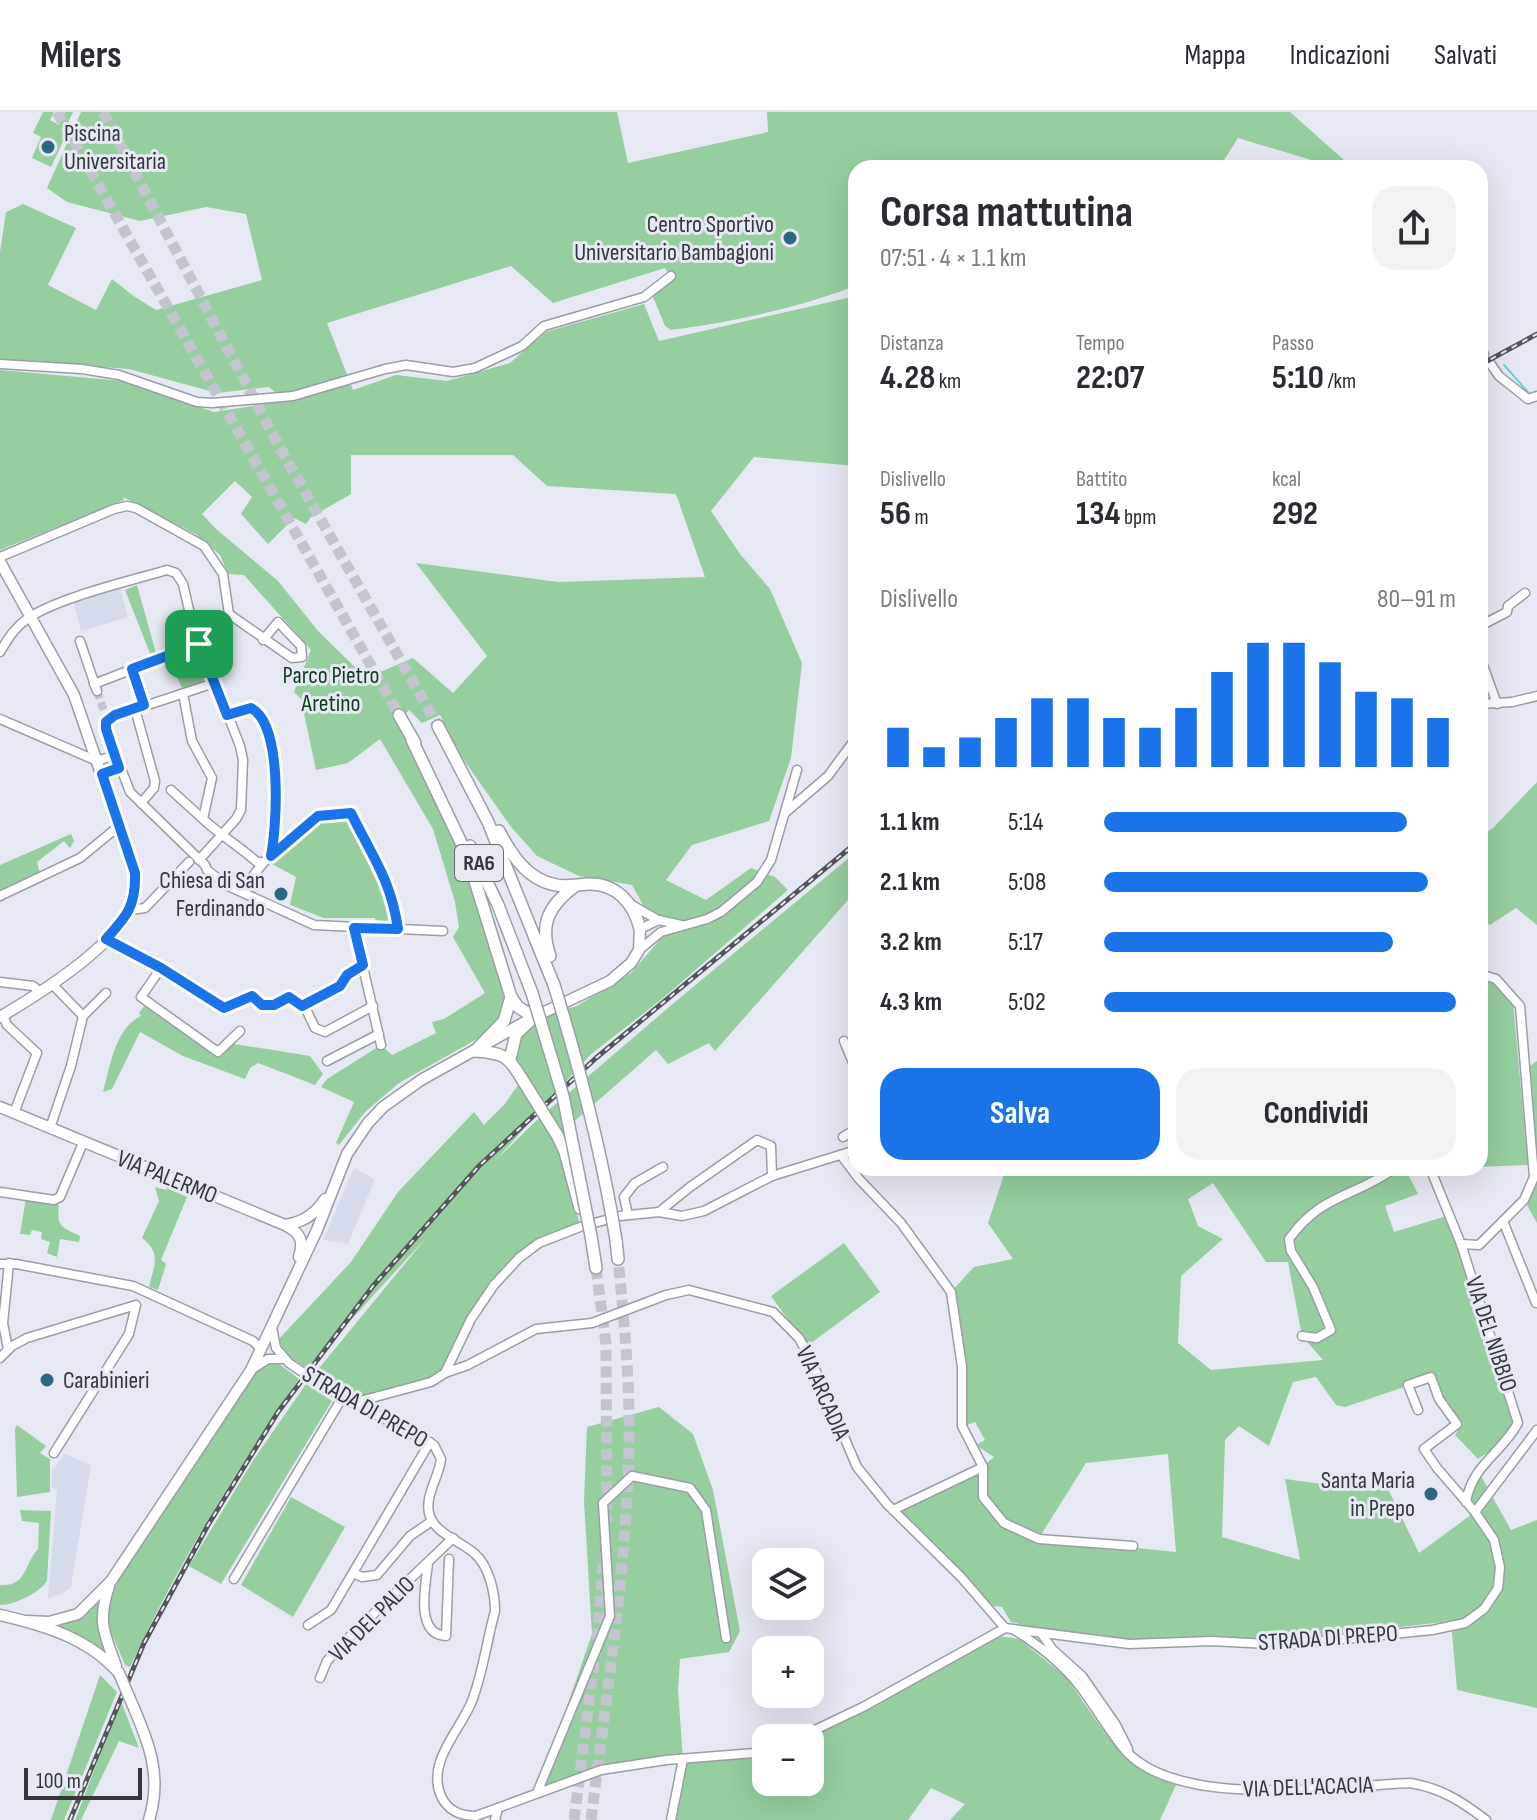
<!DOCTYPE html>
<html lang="it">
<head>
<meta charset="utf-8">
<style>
	:root { --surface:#fff; --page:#f2f2f3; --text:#2b2b33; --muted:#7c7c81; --line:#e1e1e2; --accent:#1a73e8 }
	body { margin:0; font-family:"Sofia Sans Condensed",sans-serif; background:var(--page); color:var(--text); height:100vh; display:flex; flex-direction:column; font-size:30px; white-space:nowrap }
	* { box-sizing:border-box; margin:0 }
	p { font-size:26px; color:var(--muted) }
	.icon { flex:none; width:44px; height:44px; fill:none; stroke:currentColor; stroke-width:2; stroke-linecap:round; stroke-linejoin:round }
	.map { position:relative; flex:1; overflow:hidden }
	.drawer { position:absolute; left:848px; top:48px; width:640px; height:1016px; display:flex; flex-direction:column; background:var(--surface); border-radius:24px; box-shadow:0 8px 32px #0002 }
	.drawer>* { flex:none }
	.fabs { position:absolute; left:752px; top:1436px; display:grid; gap:16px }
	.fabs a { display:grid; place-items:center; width:72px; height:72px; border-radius:16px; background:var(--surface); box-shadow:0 8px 32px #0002; font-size:40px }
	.scale { position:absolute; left:24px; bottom:20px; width:118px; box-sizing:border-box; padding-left:8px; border:4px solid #36373b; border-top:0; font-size:22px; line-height:28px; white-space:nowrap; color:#36373b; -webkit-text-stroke:6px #e6e9f3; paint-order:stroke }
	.pin { position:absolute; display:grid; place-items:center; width:68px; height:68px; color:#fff; margin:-34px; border-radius:16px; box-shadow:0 4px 12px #0006 }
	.round { display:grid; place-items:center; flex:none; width:84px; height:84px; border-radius:24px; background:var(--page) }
	.overview { display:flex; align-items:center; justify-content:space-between; height:136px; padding:0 32px }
	h1 { font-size:44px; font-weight:700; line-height:60px }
	.metrics { display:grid; grid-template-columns:repeat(3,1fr); gap:12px; height:136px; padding:8px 32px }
	.metrics div { display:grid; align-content:center }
	.metrics b { font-size:34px; font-weight:700 }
	.metrics small { font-size:22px; font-weight:400 }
	.metrics p { font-size:22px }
	.chart { height:224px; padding:16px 32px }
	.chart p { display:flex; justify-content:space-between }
	.chart svg { width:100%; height:144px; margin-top:8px; stroke:var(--accent); stroke-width:6 }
	.action { display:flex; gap:16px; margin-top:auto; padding:16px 32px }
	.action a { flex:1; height:92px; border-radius:24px; background:var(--accent); color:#fff; font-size:32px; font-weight:700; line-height:92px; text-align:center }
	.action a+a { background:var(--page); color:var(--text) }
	ul { padding:0 32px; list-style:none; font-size:26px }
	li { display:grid; grid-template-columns:128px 96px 1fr; align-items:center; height:60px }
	li i { height:20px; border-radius:10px; background:var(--accent) }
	header { display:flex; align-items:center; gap:48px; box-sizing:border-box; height:112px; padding:0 40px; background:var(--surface); border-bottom:2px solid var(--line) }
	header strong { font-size:38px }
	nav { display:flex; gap:44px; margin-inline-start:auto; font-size:28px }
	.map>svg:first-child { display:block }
</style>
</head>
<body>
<header>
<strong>Milers</strong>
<nav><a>Mappa</a><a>Indicazioni</a><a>Salvati</a></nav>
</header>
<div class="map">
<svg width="1537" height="1708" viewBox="0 0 1537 1708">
	<rect width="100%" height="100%" fill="#e6e9f3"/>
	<g fill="#d6dbec">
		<polygon points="120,475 128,505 81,519 73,489"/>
		<polygon points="354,1056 375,1067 348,1132 323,1128"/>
		<polygon points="65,1342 91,1353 71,1475 63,1481 48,1486 57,1378 51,1375 52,1358"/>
	</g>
	<g fill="#96ce9f" fill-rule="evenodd">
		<polygon points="43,0 54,0 50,8 59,13 65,0 73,0 66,15 69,17 51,55 32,46 41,25 33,21"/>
		<path d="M81 0H617L628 51 768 20 767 0H1290L1353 56H1338L1238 26 1219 56H856V174C797 196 733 210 671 218L665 214 651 180 670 164 665 156 553 191 511 154 327 211 353 278 396 263 447 269 510 251 545 220 644 192 659 229 856 184V354L754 345 711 399 740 442 770 477 802 551 791 646 769 709 692 733 666 768 706 788 751 756 775 765 788 778 662 887 590 943 494 1050 537 1008 675 890 856 740V779L715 939 709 931 668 952 656 938 554 1027 571 1074 580 1115 539 1131 494 1173 445 1261 352 1291 311 1266 426 1126 307 1256 288 1244 278 1228 351 1150 398 1080 474 1000 484 1013 504 993 525 963 516 945 518 928 549 902 577 894 631 861 664 823 678 819 643 793 632 773 579 764 537 744 511 715 463 647 440 603 422 611 409 598 397 611 460 732 501 867 506 899 486 922 399 971 365 1000 339 1033 336 1031 354 990 321 975 327 967 381 933 392 943 436 921 432 910 444 907 485 881 453 825 459 815 455 790 433 717 380 627 348 651 316 658 301 587 294 580 311 538 244 463 228 462 220 443 197 423 123 385 124 388 0 438V258L123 269 214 300 285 289 269 275 217 281 129 257 0 247V140L6 100 23 92 76 116 48 173 96 198 112 167 132 183 156 198 262 168 246 102 206 95 140 109 67 90 47 76ZM351 343H513L547 374 676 382 705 465 558 470 416 451 487 544 453 581 413 546 366 566 318 519 278 469 216 417 202 402 235 369 252 385 241 402 268 432 294 406 306 412 311 405 351 382Z"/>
		<polygon points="137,473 156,541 151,544 125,478"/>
		<polygon points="193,538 198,540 207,567 182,576 170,549"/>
		<polygon points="1537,670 1537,813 1516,796 1490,813 1480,808 1480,724 1493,716"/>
		<path d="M328 705 348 706C367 740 390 773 393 812L376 813 375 806H324L290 793 296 765 272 752 314 710Z"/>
		<polygon points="71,722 74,729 70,736 64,729 37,750 40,762 0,782 0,753"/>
		<polygon points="1480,864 1493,866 1513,891 1528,1053 1480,1055"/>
		<path d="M144 894 218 941 228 931 310 944 323 962 315 973 258 951 250 956 245 967 183 944 140 920 112 977 103 980C110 955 115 916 141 904L139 901Z"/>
		<polygon points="1537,949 1537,1111 1524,1088 1534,1065 1525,957"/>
		<path d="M1003 1056H1405L1418 1082 1385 1094 1394 1120 1450 1103 1518 1311 1509 1326 1478 1347 1455 1323 1462 1313 1431 1266 1345 1295 1336 1293 1316 1265 1293 1270 1269 1334 1239 1314 1225 1328 1222 1425 1300 1448 1285 1367 1374 1379 1387 1375 1419 1441 1475 1400 1466 1390 1477 1357 1511 1418 1537 1408V1596L1457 1578 1451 1509 1283 1529 1231 1525 1128 1527 1042 1517 1011 1510 1002 1495 985 1493 893 1398 982 1355 994 1345 976 1333 985 1328 975 1310 965 1314 951 1180 974 1155 1013 1147 988 1111 1003 1066ZM1213 1071 1266 1150H1288L1302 1224 1323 1248 1211 1258 1178 1231 1181 1164 1223 1127 1198 1114 1188 1087ZM1168 1342 1176 1440 1039 1426 1086 1351Z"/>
		<path d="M155 1075 166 1078 167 1076 187 1085 161 1148 166 1152 158 1178 149 1175C154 1153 162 1141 142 1126L159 1089Z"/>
		<path d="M26 1086 49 1089 59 1093C56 1115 62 1115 80 1124L79 1130 60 1127 57 1145 47 1141 50 1130 41 1127 42 1120 32 1118 30 1123 20 1122Z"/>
		<polygon points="844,1131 880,1180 807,1234 771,1184"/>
		<path d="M275 1249 299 1267C236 1358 177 1454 130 1555L125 1553 104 1504 123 1456 251 1261 262 1252Z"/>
		<polygon points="306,1272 332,1289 221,1472 189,1454 254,1347"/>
		<polygon points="659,1295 693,1322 713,1378 740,1519 729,1540 680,1547 678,1578 683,1647 766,1640 766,1670 810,1670 810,1626 798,1626 997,1518 998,1524 1019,1527 1066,1565 1105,1621 1129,1648 1176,1673 1160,1708 950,1708 965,1692 931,1676 908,1708 671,1708 683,1648 601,1658 537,1681 592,1522 584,1389 587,1315"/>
		<polygon points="17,1313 46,1334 40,1341 50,1347 50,1380 17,1385 15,1317"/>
		<polygon points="291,1385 345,1415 293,1505 241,1473"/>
		<path d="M20 1398 51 1399 47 1469C39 1481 15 1493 0 1493V1473C27 1475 24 1452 38 1437L39 1411 22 1409Z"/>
		<path d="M98 1490V1517L108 1545 90 1529 45 1514C66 1513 84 1507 98 1490Z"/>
		<polygon points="100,1563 117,1580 64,1708 51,1708"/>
		<polygon points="121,1589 139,1636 119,1629 81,1708 75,1708"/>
	</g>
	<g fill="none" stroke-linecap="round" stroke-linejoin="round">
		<polyline stroke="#6bd2d2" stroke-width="2" points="1504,253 1528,280"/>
		<polyline stroke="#c3c5ce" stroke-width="8" stroke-dasharray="8 4" stroke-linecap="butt" points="97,579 105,602"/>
		<g stroke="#c3c5ce" stroke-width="11" stroke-dasharray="11 5.5" stroke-linecap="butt">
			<polyline points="57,0 399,603"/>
			<polyline points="103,0 280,336 438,614"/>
			<polyline points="596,1156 606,1232 607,1410"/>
			<polyline points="574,1708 597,1528 604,1444"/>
			<path d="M591 1708C606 1583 627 1457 629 1330 630 1269 624 1208 618 1147"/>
		</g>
		<defs>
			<g id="minor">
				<polyline points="1480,240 1484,242"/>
				<polyline points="1490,251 1499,264 1528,287 1537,284"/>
				<polyline points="0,252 82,257 119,263 197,290 212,291 293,284 385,257 406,253 453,260 475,256 522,234 544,214 644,185 671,164"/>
				<polyline points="0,445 114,397 127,394 136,396 204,434 223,462 229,502"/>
				<polyline points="1480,514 1507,500 1508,494 1525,481"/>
				<polyline points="80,529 97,579"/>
				<path d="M0 540C8 527 14 516 27 507 56 486 130 469 167 458L176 461 183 472 192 511 240 634 243 648 241 698 236 707 199 748"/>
				<polyline points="1480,545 1497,592"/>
				<polyline points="132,557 144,593"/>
				<polyline points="94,572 205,529 221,518 229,502 292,546 302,545 301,534 278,510 263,528"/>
				<path d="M183 582 192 629 212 666 203 707C220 723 239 734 257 750H264L318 704 351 701 388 770 398 817"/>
				<polyline points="1480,592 1512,590 1537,584"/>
				<polyline points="135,597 155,669 154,676 141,691"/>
				<path d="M227 603 251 596C283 613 277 712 271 743"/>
				<polyline points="109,606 106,617 130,680 205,753 207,758 226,773 314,813 443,819"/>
				<polyline points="109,606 214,571"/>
				<polyline points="0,607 97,649 115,643"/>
				<polyline points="171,678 203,707"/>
				<polyline points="1480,681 1481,681"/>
				<polyline points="786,700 828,664 856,626"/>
				<polyline points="241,779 264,750"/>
				<polyline points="0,784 80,746 119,714"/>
				<polyline points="632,793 658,808"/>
				<polyline points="130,798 145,796 189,750"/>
				<polyline points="354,816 381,933"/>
				<polyline points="640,817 659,808 681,813"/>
				<polyline points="106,827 160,855 224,896 252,884 262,893 274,893 289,885 302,894 340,874 347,863 363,853"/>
				<polyline points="639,838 661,820 707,807 721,800 757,770 771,748 797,658"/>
				<polyline points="161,856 141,885 218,940 240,919"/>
				<polyline points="0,870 33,874 40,880"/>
				<polyline points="304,893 315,916 325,920 373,894"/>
				<polyline points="3,903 7,913 37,941 14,1001"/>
				<polyline points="83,904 106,881"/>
				<polyline points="844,929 856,958"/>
				<polyline points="327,949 379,922"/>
				<polyline points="50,1016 71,954 83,904 52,872"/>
				<polyline points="843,1025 856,1017"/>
				<polyline points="841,1043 859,1067 901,1111 951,1180 962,1255 962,1314 983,1355 893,1398"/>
				<path d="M1430 1056 1461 1132 1518 1311C1501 1342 1472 1353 1466 1390"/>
				<polyline points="0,1080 54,1088 60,1085 83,1031"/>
				<polyline points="659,1100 690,1075 757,1028 771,1034 772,1064"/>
				<polyline points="628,1103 624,1085 635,1071 663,1055"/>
				<polyline points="1503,1109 1536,1191"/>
				<polyline points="1461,1132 1479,1133 1524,1088 1534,1065 1520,894 1496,867 1480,862"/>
				<polyline points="0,1152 16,1152 133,1174 253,1229 261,1237"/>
				<polyline points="272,1215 276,1236 289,1251"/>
				<path d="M1302 1224 1317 1226 1331 1218 1313 1175 1291 1139 1289 1127C1322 1081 1354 1086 1395 1056"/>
				<polyline points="8,1237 3,1211 9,1151"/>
				<polyline points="0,1246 12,1234 27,1226 136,1193 129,1222 54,1341"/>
				<polyline points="252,1257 268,1247 283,1247"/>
				<polyline points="445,1261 468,1253 536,1217 592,1211 666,1183 689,1178 773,1200 799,1226 811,1248 857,1355 887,1392 961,1465 1005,1516"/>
				<path d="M326 1276 434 1333 441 1347C439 1365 425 1383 429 1401 433 1421 461 1429 475 1442 489 1454 495 1481 495 1499 487 1528 483 1560 472 1589 460 1619 426 1650 441 1684 448 1699 460 1704 476 1704L601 1658 666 1648 766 1640"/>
				<polyline points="353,1291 431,1270 445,1261 471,1207 494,1173 519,1146 539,1131 580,1115 620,1104 659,1100 682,1104 704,1099 772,1064 856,1038"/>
				<polyline points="983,1355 983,1385 1004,1411 1039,1427 1133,1434"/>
				<polyline points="1475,1400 1537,1318"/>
				<path d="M428 1451C426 1472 414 1522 446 1524L449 1447"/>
				<polyline points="353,1461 362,1465 377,1463 410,1424 432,1409"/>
				<polyline points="234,1467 342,1286"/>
				<polyline points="308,1513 331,1498 430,1330"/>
				<path d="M1013 1517C1039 1533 1064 1553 1082 1577 1097 1597 1109 1619 1125 1638 1178 1698 1335 1674 1410 1671 1441 1676 1461 1689 1486 1708"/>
				<polyline points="1042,1522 1052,1537 1082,1564 1116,1613 1128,1637"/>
				<polyline points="320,1566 327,1549 343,1531 453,1426"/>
				<polyline points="798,1626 863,1595 1005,1516 1129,1532 1212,1529 1285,1533 1432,1518 1465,1511 1484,1497 1498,1476 1500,1455 1494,1428 1475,1400 1437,1356 1424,1337 1457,1312 1439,1287 1431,1265 1408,1273 1418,1298"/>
				<polyline points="537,1681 610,1504 603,1391 632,1364 690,1376 706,1398 726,1526"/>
				<polyline points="495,1708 498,1696"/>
				<polyline points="671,1708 683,1647"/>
			</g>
			<g id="major">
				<path d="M0 450 74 583 135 761C135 774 136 787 130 798 109 838 39 882 0 905"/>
				<path d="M0 995 285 1113C301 1121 304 1129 299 1145"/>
				<path d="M285 1113C304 1110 315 1102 325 1087"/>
				<path d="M109 1474C97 1511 104 1520 116 1554"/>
				<path d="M0 1503C44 1513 88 1526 119 1561"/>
				<polyline points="27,1509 49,1510 78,1502 111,1469 251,1258 317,1118 347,1042 368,1011 383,995 421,968 534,905 610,869 631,851 639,838 640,817"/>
				<path d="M130 1587C148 1628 163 1663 149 1708"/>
			</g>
			<g id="highway">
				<polyline points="399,603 415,631"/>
				<polyline points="438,614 488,710 554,873"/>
				<polyline points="412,628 467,743 511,885 504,909 475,939"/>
				<path d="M499 719C511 742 527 768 556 773 566 775 578 773 588 772 616 771 634 791 640 817"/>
				<polyline points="470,734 498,793 532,881"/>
				<path d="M550 844C539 812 549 793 575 774"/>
				<path d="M475 939C503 941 508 943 522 967"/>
				<polyline points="510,947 516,922 534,905 518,895 511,885"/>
				<polyline points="557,1023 565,1040 580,1096"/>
				<polyline points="591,1124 596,1156"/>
				<polyline points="616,1128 618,1147"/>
			</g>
		</defs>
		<use href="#minor" stroke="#9b9da7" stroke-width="11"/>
		<use href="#major" stroke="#9b9da7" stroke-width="13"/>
		<use href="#highway" stroke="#9b9da7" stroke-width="14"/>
		<use href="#minor" stroke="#fff" stroke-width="8"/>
		<use href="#major" stroke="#fff" stroke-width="10"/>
		<use href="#highway" stroke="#fff" stroke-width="11"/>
		<defs>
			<g id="rail">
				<polyline points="1480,253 1537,222"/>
				<polyline points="70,1708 144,1531 208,1413 278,1300 373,1174 479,1054 596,946 856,731"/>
			</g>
		</defs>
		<use href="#rail" stroke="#53555a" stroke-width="5"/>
		<use href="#rail" stroke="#e6e9f3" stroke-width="2" stroke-dasharray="6" stroke-linecap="butt"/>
		<defs>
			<polyline id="minor-bridge" points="289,1251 326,1276"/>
			<polyline id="major-bridge" points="119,1561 130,1587"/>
			<g id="highway-bridge">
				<path d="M554 873C580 957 602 1041 616 1128"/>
				<polyline points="532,881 563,984 591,1124"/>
				<polyline points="522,967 557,1023"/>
			</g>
		</defs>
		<use href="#minor-bridge" stroke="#9b9da7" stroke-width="11" stroke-linecap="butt"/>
		<use href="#major-bridge" stroke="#9b9da7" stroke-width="13" stroke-linecap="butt"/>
		<use href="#highway-bridge" stroke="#9b9da7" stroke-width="14" stroke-linecap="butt"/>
		<use href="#minor-bridge" stroke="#fff" stroke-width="8"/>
		<use href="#major-bridge" stroke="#fff" stroke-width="10"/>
		<use href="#highway-bridge" stroke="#fff" stroke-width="11"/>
	</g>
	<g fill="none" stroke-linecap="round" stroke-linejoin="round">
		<defs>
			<path id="route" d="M199 532 227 603 251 596C283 612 277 713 271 744L318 704 351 701C372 744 391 768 398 817L354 816 363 853 347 863 340 874 302 894 289 885 274 893H262L252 884 224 896 161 856 106 827C127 804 136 794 135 761L102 662 119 656 106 617V610L115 603 144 593 132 557Z"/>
		</defs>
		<use href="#route" stroke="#fff" stroke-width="16"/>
		<use href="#route" stroke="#1a73e8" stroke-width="10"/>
	</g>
	<g fill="#2c667f" stroke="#e6e9f3" stroke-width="3">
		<circle cx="48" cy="35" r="8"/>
		<circle cx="790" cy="126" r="8"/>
		<circle cx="281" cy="782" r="8"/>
		<circle cx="47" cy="1268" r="8"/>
		<circle cx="1431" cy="1382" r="8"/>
	</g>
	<g text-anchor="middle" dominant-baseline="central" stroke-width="6" stroke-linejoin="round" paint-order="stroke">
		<rect fill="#e6e9f3" stroke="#6b6c72" stroke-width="2" x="455" y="733" width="48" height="36" rx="6"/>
		<g font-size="22" font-weight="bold" fill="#36373b">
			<text x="479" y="751">RA6</text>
		</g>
		<g font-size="24" fill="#36373b" stroke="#e6e9f3" text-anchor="end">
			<text x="64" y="21" text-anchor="start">Piscina<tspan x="64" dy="28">Universitaria</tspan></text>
			<text x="774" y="112">Centro Sportivo<tspan x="774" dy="28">Universitario Bambagioni</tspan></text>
			<text x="265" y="768">Chiesa di San<tspan x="265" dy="28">Ferdinando</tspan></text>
			<text x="63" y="1268" text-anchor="start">Carabinieri</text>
			<text x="1415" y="1368">Santa Maria<tspan x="1415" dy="28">in Prepo</tspan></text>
		</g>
		<g font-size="24" fill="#0f3d1c" stroke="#e6e9f3">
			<text x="331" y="563">Parco Pietro<tspan x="331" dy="28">Aretino</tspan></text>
		</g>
		<g font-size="24" fill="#36373b" stroke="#e6e9f3">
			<text transform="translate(167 1065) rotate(22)">VIA PALERMO</text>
			<text transform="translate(1491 1222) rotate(72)">VIA DEL NIBBIO</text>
			<text transform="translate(823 1281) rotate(66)">VIA ARCADIA</text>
			<text transform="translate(365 1295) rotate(30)">STRADA DI PREPO</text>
			<text transform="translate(372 1507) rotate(-45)">VIA DEL PALIO</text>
			<text transform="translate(1328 1526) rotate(-4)">STRADA DI PREPO</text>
			<text transform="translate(1308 1675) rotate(-2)">VIA DELL'ACACIA</text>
		</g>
	</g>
</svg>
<div class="fabs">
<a><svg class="icon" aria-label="layers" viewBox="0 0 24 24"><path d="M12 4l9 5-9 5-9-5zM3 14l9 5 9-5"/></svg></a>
<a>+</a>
<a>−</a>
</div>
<div class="scale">100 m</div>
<div class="pin" style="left:199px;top:532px;background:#1e9e55"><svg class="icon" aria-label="arrive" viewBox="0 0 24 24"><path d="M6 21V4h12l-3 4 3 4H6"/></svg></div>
<section class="drawer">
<div class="overview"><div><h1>Corsa mattutina</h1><p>07:51 · 4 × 1.1 km</p></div><a class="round"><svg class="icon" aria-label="share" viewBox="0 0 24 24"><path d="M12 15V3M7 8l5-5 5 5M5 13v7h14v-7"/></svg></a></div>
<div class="metrics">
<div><p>Distanza</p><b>4.28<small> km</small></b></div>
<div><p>Tempo</p><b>22:07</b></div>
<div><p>Passo</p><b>5:10<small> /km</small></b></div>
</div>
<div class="metrics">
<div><p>Dislivello</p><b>56<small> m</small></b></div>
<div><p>Battito</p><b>134<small> bpm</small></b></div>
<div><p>kcal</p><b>292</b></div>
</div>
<div class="chart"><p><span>Dislivello</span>80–91 m</p>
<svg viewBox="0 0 160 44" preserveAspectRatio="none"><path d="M5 44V32M15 44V38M25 44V35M35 44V29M45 44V23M55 44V23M65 44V29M75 44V32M85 44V26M95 44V15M105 44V6M115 44V6M125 44V12M135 44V21M145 44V23M155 44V29"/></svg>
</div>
<ul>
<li><b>1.1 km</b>5:14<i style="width:86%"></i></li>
<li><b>2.1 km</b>5:08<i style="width:92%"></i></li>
<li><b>3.2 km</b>5:17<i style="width:82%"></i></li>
<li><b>4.3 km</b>5:02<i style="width:100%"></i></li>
</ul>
<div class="action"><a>Salva</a><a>Condividi</a></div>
</section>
</div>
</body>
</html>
